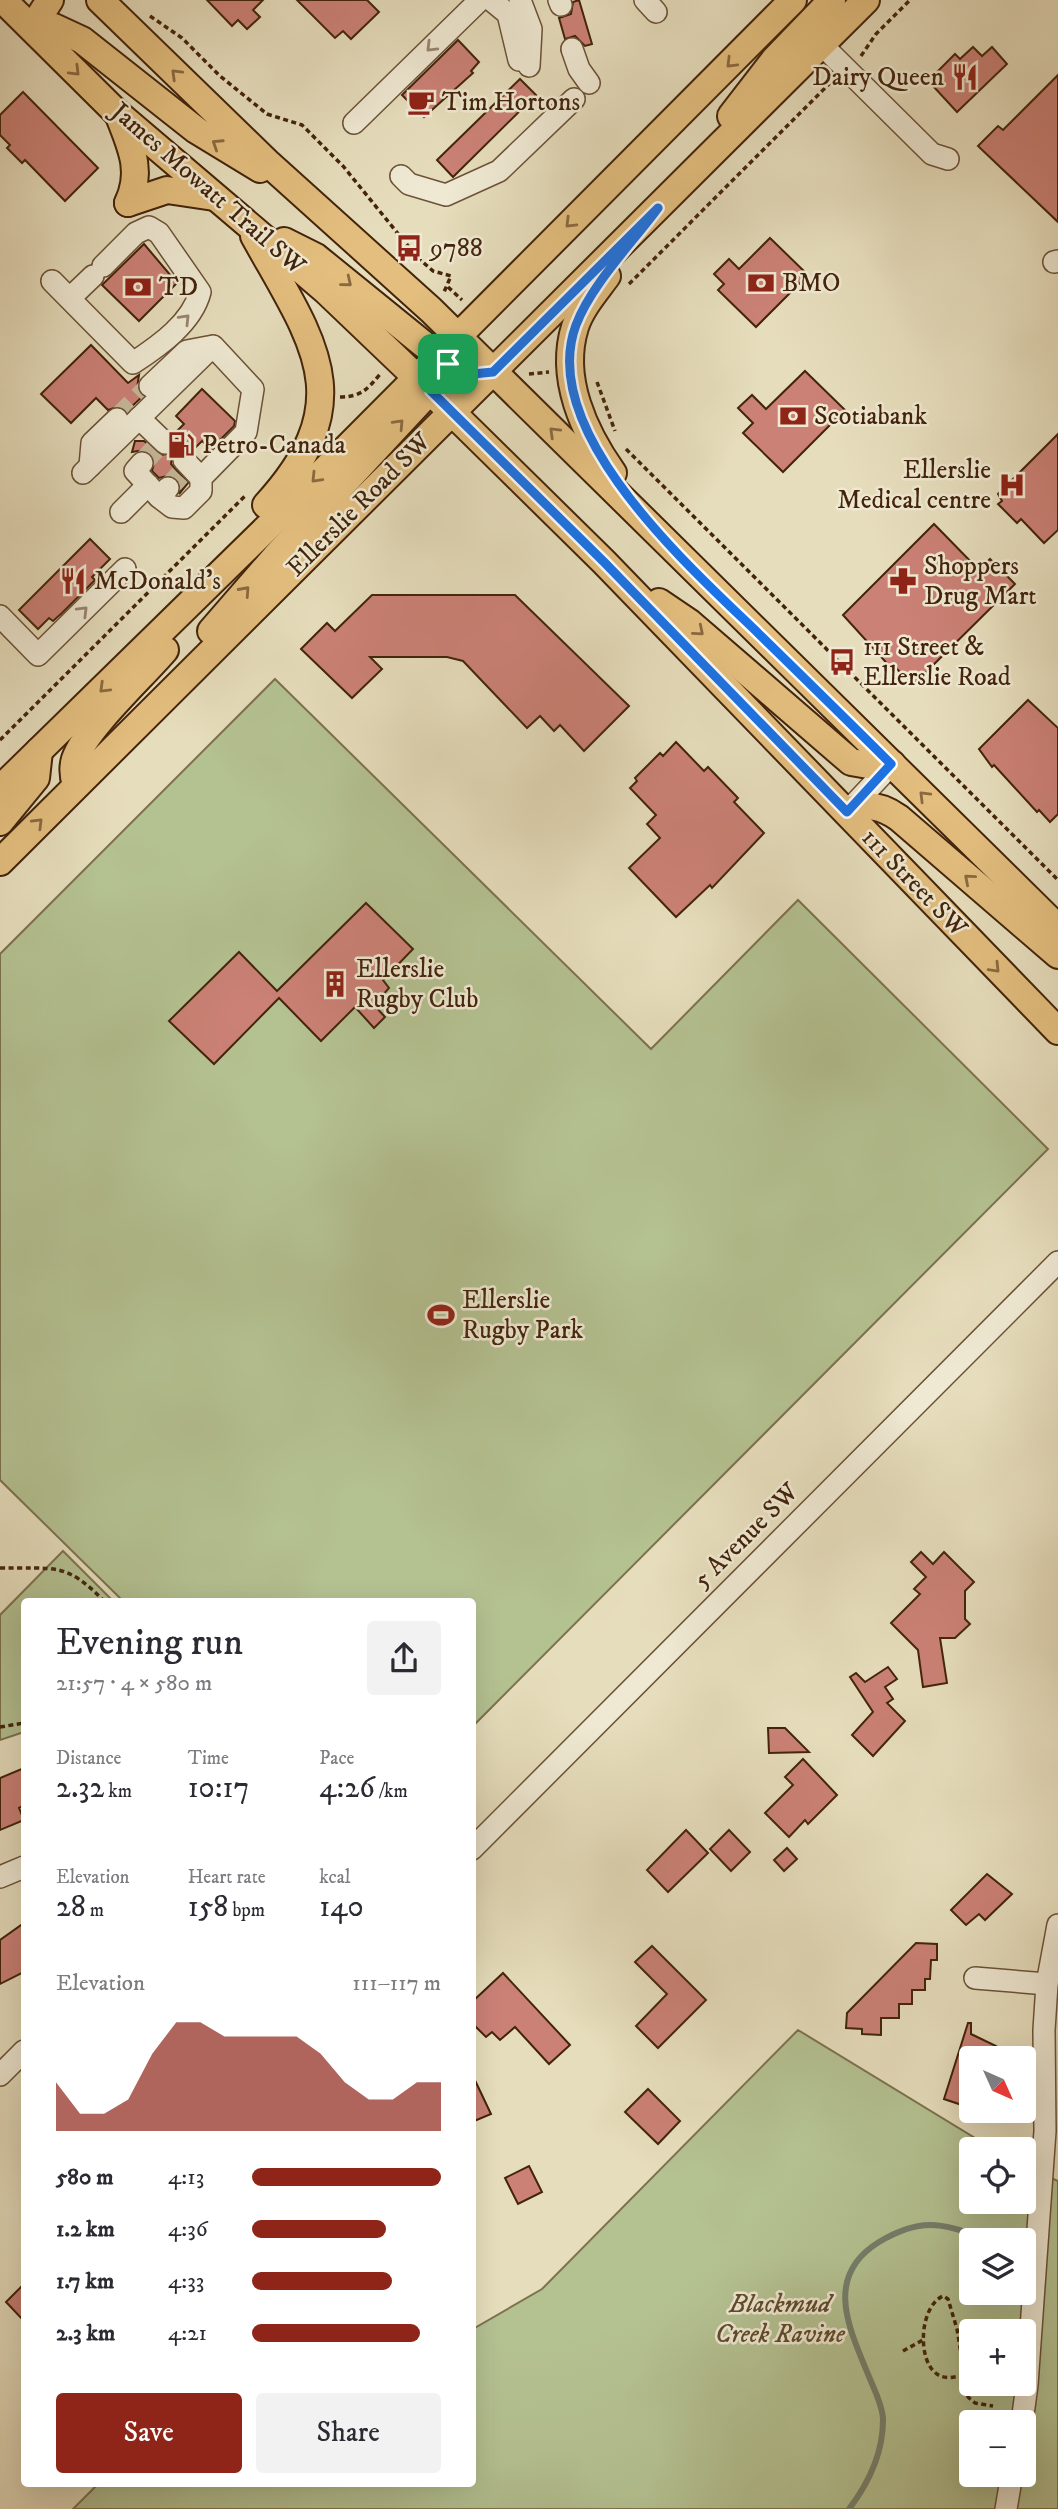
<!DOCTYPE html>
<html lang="en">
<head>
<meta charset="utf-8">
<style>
	:root { --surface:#fff; --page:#f2f2f3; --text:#2b2b33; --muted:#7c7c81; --accent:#8f2418 }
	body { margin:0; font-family:"IM FELL DW Pica",serif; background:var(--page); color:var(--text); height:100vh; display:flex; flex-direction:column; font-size:26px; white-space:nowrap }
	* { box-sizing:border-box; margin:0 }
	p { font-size:23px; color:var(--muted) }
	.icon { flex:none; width:38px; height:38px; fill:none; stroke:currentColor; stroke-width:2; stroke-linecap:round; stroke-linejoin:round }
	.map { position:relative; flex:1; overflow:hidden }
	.side { position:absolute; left:21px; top:1598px; width:455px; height:889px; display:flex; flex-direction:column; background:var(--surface); border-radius:7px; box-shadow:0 7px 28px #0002 }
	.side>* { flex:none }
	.needle { width:46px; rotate:135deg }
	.tools { position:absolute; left:959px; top:2046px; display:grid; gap:14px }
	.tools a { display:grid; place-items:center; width:77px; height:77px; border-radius:7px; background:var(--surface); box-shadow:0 7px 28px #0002; font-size:35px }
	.pin { position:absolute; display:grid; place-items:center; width:60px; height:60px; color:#fff; margin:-30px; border-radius:14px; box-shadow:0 4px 10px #0006 }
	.round { display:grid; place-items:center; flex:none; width:74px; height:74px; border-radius:7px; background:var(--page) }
	.headline { display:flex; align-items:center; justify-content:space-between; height:119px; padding:0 35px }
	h1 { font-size:38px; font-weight:600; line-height:52px }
	.stats { display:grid; grid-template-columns:repeat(3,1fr); gap:10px; height:119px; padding:7px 35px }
	.stats div { display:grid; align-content:center }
	.stats b { font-size:30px; font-weight:600 }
	.stats small { font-size:19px; font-weight:400 }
	.stats p { font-size:19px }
	.chart { height:196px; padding:14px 35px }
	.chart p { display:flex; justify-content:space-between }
	.chart svg { width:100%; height:126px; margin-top:7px; fill:var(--accent); opacity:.7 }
	.button { display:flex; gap:14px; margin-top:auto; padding:14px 35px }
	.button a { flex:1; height:80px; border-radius:7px; background:var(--accent); color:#fff; font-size:28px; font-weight:600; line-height:80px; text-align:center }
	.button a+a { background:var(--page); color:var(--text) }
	ul { padding:0 35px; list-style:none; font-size:23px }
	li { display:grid; grid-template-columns:112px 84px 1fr; align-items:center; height:52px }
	li i { height:18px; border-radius:9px; background:var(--accent) }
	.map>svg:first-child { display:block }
</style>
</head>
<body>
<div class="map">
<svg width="1058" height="2509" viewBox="0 0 1058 2509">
	<rect width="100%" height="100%" fill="#e6ddbc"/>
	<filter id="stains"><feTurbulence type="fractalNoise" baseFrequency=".00286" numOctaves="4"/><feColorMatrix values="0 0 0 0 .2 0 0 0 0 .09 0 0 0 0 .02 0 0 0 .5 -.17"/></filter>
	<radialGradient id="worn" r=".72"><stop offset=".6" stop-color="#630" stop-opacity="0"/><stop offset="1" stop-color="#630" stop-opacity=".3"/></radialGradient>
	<g fill="#b4c191" stroke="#7c724e" stroke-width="2" fill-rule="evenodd">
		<polygon points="275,679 651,1049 798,900 1048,1149 473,1726 472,1601 123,1601 0,1480 0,954"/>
		<polygon points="63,1551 113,1601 24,1601 24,1732 0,1740 0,1615"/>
		<path d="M798 2030 993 2149H971V2202H1024V2165L1058 2181V2509H73L99 2483H472L473 2329 542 2289ZM971 2240H1024V2292H971ZM971 2331H1024V2384H971ZM971 2422H1024V2474H971Z"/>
	</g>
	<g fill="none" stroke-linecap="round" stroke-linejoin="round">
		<path stroke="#757f6c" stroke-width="6" d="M849 2509C868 2484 883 2453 883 2420 883 2407 875 2391 870 2379 850 2330 822 2277 879 2242 925 2215 944 2225 991 2240"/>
	</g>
	<g fill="#cb8176" stroke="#43240b" stroke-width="2">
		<polygon points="207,0 263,0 253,10 260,17 247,29 238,20 232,26"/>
		<polygon points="297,0 367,0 379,12 351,39 343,31 335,38"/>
		<polygon points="579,0 592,44 585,46 575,36 565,39 559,18 571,14 573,2"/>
		<polygon points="458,40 479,62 471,71 473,73 424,117 402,95"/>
		<polygon points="973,47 982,56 992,47 1007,64 957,112 933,86 939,80 934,75 955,54 960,59"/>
		<polygon points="1058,75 1058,222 978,146 998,126 1003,130"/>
		<polygon points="520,79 536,95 453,177 437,160"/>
		<polygon points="23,92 98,168 65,201 25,160 22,163 7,148 10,145 0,135 0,115"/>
		<polygon points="770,238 808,275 756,327 718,290 724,284 714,274 729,259 739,269"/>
		<polygon points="144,244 177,283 139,321 102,285"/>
		<polygon points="91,345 128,383 139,375 137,388 143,396 127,411 120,406 108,410 96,398 71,423 41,394"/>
		<polygon points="805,371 845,410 783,472 743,433 753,423 738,408 752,395 766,409"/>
		<polygon points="202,389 235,421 234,426 211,449 202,441 193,450 182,447 176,450 178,440 174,434 184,424 176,416"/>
		<polygon points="1058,434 1058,530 1044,543 1021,519 1017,523 998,504 1002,501 998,494"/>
		<polygon points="135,441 144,441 161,455 173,453 171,464 188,483 179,494 181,485 177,478 171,475 159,478 152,471 155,459 151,454 144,450 132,452"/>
		<polygon points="934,524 979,570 990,559 1015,584 913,685 894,666 892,669 843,615"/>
		<polygon points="90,539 110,559 92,577 95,580 62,613 53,621 49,618 38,629 19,610"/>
		<polygon points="372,595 515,595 629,706 584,751 560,725 554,731 540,716 527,728 463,661 447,657 370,657 382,669 352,698 301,649 327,623 335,631"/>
		<polygon points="1028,700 1058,728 1058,814 1050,822 1039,810 1037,812 994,765 992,767 979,749"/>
		<polygon points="676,742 704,771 708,767 738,798 734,802 764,833 712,888 710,885 676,917 629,868 660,838 647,824 656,815 630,788 637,781 635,778 660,753 663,756"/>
		<polygon points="366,903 413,949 383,980 389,988 374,1005 385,1017 374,1028 355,1007 321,1041 279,998 214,1064 169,1021 239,952 277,991"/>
		<polygon points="921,1552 933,1564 944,1552 974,1582 965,1591 965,1619 970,1624 955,1638 940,1638 947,1683 923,1687 918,1650 891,1623 920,1594 914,1589 926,1577 911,1562"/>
		<polygon points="888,1667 897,1679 885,1687 893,1699 887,1703 905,1721 873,1756 852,1735 873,1712 850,1677 856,1673 865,1682"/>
		<polygon points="768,1728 785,1728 809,1752 769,1753"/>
		<polygon points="803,1759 837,1795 808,1824 805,1820 789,1837 765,1813 793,1785 785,1777"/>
		<polygon points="24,1768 24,1805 19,1808 24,1820 0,1830 0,1778"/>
		<polygon points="686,1830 708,1853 668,1892 647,1870"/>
		<polygon points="729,1830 750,1852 731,1871 710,1849"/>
		<polygon points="787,1848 797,1859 784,1871 774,1860"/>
		<polygon points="987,1874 1012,1894 985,1920 979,1914 966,1925 951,1910"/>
		<polygon points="24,1923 24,1972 0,1984 0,1940"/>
		<polygon points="916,1943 937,1944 937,1960 931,1960 930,1979 925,1979 925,1990 912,1990 912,2004 899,2004 899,2018 881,2018 881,2035 862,2034 862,2029 846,2028 847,2013"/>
		<polygon points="652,1946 706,2000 658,2048 636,2026 667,1994 635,1962"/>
		<polygon points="503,1973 570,2045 549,2064 515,2027 500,2040 492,2032 486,2037 472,2023 472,2002"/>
		<polygon points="968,2023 971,2023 971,2034 996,2046 992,2058 971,2058 971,2108 944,2099"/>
		<polygon points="472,2074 491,2114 472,2122"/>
		<polygon points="648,2089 680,2121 658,2144 625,2112"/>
		<polygon points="529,2166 542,2192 518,2204 505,2178"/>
		<polygon points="24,2284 24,2321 6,2302"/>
	</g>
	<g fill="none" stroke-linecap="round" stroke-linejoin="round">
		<g stroke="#c5b899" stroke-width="21" stroke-dasharray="21 10" stroke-linecap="butt">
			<polyline points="117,419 150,386"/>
			<polyline points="142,463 155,449"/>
			<polyline points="168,488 180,475"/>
		</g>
		<defs>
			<g id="minor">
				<polyline points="491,0 508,14 519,60"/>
				<polyline points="520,0 531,29 529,66"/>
				<polyline points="559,0 561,5"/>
				<polyline points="645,0 656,12"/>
				<polyline points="822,45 932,154 948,159"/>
				<polyline points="572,49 579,69 589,83"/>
				<polyline points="354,123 480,0"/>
				<polyline points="401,176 409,184 446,195 499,171 574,99"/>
				<polyline points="1054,262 1058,261"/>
				<path d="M52 281 133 363C159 346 192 323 200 292L159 233 149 227 136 233 103 266"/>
				<polyline points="70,298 93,276"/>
				<polyline points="150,386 187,351 208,347"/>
				<polyline points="139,418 165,443"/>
				<polyline points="184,460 201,478"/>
				<polyline points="142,463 135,471 159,497 168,488"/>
				<polyline points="90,466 92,443 117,419"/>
				<polyline points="83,473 213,346 253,389 246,432 201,478 201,491 184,508 172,507 159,497"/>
				<polyline points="121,512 148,485"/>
				<polyline points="0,616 38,655 125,569"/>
				<polyline points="847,812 892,764"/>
				<polyline points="472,1849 1058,1262"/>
				<polyline points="0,1877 24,1867"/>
				<polyline points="975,1978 1047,1984"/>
				<polyline points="0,2075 24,2051"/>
				<polyline points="1022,2422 1027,2385 1045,2131 1044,2030 1047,1984 1058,1925"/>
				<polyline points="1006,2509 1012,2474"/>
			</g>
			<g id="major">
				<polyline points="3,0 117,113 325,290 416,377 604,562 1058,1031"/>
				<polyline points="100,0 269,164 431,310 1058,928"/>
				<polyline points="32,28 54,27 82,40 196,130 260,169"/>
				<polyline points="32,28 50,0"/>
				<path d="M119 116C131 147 143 171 128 203"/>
				<polyline points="731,116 775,59 832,0"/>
				<polyline points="128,203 167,190 214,197"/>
				<path d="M254 236C313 342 362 400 266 505"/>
				<polyline points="284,241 316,257 448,364 473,374 493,372"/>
				<path d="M607 276C596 291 581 308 575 327 559 378 584 432 613 473"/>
				<polyline points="659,602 690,623 851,762 874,766 892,764"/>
				<polyline points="211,631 277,555 442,378 455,342"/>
				<path d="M76 785C73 776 72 769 75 759 86 728 142 677 165 650"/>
				<polyline points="0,789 275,520 793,0"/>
				<path d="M847 812C865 802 882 806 899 818L1058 955"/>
				<polyline points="0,822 36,778 39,751"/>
				<polyline points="0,862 866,0"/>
			</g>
		</defs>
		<use href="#minor" stroke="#6c5237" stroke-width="24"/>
		<use href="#major" stroke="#43240b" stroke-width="30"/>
		<g stroke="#43240b" stroke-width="3.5" stroke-dasharray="5 3.5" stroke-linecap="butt">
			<polyline points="150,16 182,38 220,76 267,114 302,125 343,166 417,257 433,271 451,276 444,292"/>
			<polyline points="861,56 876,34 910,0"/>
			<polyline points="629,284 831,82"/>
			<polyline points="448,287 462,300"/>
			<polyline points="529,374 549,372"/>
			<polyline points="597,382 615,431"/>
			<path d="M340 397C361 397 368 389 381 373"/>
			<polyline points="626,449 1058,880"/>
			<polyline points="0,740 245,496"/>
			<path d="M0 1568C54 1569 65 1561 104 1601"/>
			<polyline points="0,1727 24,1723"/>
			<polyline points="903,2351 923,2340"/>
			<path d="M964 2375C955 2377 945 2380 937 2374 917 2361 919 2307 943 2296L948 2299 957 2329 968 2397 975 2403 993 2406"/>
		</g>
		<use href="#minor" stroke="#efe9d3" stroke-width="21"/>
		<use href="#major" stroke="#e3be7e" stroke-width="26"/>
	</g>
	<defs><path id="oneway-chevron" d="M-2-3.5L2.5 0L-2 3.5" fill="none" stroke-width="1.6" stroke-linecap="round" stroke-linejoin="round" transform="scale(1.75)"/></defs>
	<g stroke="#99866f">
		<use href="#oneway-chevron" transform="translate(431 47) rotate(135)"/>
		<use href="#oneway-chevron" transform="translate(185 319) rotate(-46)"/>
		<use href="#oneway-chevron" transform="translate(83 611) rotate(-45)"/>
	</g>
	<g stroke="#8b693f">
		<use href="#oneway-chevron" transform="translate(731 63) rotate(135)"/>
		<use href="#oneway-chevron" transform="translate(75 71) rotate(45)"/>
		<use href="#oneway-chevron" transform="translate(176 74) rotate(-136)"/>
		<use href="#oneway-chevron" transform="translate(217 144) rotate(-147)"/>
		<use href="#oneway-chevron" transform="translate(570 223) rotate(135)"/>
		<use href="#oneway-chevron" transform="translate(347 282) rotate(39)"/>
		<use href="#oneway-chevron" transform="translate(399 424) rotate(-47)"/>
		<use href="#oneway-chevron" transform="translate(554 432) rotate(-136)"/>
		<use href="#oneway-chevron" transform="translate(316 478) rotate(134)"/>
		<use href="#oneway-chevron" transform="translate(245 591) rotate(-48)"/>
		<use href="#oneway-chevron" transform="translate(699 631) rotate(40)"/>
		<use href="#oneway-chevron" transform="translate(104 688) rotate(136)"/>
		<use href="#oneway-chevron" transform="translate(924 796) rotate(-135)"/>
		<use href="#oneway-chevron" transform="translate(38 823) rotate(-45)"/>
		<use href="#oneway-chevron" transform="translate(969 879) rotate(-139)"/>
		<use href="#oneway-chevron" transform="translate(995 968) rotate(46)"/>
	</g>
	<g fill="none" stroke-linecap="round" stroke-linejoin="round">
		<defs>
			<path id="route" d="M658 208C633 242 591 285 576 325 536 432 692 569 759 634 803 677 847 720 891 764L847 812 604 562 431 391 442 378 448 364 473 374 493 372Z"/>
		</defs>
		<use href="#route" stroke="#fff" stroke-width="14"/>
		<use href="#route" stroke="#1a73e8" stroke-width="9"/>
	</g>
	<defs>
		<symbol id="restaurant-bare" viewBox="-9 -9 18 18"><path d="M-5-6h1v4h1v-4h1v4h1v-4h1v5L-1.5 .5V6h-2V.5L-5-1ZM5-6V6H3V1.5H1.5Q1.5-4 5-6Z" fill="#8f2418" stroke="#efe9d3" stroke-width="2.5" paint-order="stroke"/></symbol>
		<symbol id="cafe-bare" viewBox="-9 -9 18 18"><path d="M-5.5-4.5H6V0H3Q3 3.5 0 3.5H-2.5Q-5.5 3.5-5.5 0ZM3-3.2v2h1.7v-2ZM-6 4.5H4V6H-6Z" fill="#8f2418" stroke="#efe9d3" stroke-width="2.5" paint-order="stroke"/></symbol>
		<symbol id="bus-bare" viewBox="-9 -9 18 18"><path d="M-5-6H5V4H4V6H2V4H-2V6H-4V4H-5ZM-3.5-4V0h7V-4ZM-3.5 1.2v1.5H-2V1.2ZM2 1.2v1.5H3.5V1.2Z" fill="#8f2418" stroke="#efe9d3" stroke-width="2.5" paint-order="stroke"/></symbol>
		<symbol id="bank-bare" viewBox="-9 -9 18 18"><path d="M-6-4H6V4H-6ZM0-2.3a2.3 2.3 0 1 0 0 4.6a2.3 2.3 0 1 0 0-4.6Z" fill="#8f2418" stroke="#efe9d3" stroke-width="2.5" paint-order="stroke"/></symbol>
		<symbol id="fuel-bare" viewBox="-9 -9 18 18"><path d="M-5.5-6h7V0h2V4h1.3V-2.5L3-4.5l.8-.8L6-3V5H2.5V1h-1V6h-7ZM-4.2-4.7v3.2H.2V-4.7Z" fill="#8f2418" stroke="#efe9d3" stroke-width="2.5" paint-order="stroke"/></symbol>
		<symbol id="hospital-bare" viewBox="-9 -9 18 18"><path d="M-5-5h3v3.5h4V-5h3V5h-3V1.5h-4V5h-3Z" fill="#8f2418" stroke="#efe9d3" stroke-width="2.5" paint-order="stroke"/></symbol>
		<symbol id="pharmacy-bare" viewBox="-9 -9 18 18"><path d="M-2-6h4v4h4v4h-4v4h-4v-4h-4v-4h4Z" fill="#8f2418" stroke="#efe9d3" stroke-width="2.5" paint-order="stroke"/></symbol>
		<symbol id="building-bare" viewBox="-9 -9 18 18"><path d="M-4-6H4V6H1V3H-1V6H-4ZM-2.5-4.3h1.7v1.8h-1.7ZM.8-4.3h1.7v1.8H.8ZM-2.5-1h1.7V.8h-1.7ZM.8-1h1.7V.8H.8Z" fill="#8f2418" stroke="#efe9d3" stroke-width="2.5" paint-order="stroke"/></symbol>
		<symbol id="stadium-bare" viewBox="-9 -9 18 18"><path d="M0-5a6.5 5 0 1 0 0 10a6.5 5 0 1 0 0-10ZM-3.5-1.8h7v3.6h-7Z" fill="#8f2418" stroke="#efe9d3" stroke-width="2.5" paint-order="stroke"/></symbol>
	</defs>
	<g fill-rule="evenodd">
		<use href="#restaurant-bare" x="946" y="58" width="38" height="38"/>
		<use href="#cafe-bare" x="402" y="83" width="38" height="38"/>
		<use href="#bus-bare" x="390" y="229" width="38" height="38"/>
		<use href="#bank-bare" x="742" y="264" width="38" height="38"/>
		<use href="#bank-bare" x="119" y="268" width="38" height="38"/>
		<use href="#bank-bare" x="774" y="397" width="38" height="38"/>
		<use href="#fuel-bare" x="162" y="426" width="38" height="38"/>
		<use href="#hospital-bare" x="993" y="466" width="38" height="38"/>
		<use href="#restaurant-bare" x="54" y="562" width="38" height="38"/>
		<use href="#pharmacy-bare" x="884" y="562" width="38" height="38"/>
		<use href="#bus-bare" x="823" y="643" width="38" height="38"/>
		<use href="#building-bare" x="316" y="965" width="38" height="38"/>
		<use href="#stadium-bare" x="422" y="1296" width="38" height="38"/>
	</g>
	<g text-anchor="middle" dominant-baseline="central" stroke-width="5" stroke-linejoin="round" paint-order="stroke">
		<g font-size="26" fill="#43240b" stroke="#efe9d3" text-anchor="start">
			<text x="944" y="77" text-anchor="end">Dairy Queen</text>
			<text x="442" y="102">Tim Hortons</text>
			<text x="430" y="248">9788</text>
			<text x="782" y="283">BMO</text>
			<text x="159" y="287">TD</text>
			<text x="814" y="416">Scotiabank</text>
			<text x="202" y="445">Petro-Canada</text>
			<text x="991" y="470" text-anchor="end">Ellerslie<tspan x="991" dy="30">Medical centre</tspan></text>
			<text x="924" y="566">Shoppers<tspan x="924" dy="30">Drug Mart</tspan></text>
			<text x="94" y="581">McDonald's</text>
			<text x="863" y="647">111 Street &amp;<tspan x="863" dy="30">Ellerslie Road</tspan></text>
			<text x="356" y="969">Ellerslie<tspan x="356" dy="30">Rugby Club</tspan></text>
			<text x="462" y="1300">Ellerslie<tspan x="462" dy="30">Rugby Park</tspan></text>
		</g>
		<g font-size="26" fill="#43240b" stroke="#efe9d3">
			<text transform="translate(208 189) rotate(41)">James Mowatt Trail SW</text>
			<text transform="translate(359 505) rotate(-45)">Ellerslie Road SW</text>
			<text transform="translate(914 883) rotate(46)">111 Street SW</text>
			<text transform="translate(746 1536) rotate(-45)">5 Avenue SW</text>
		</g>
		<g font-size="26" font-style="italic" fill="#5f4b2c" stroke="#efe9d3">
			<text x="780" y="2304">Blackmud<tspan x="780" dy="30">Creek Ravine</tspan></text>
		</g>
	</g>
	<rect width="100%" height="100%" filter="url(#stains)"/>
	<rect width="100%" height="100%" fill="url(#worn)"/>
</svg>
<div class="tools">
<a><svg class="needle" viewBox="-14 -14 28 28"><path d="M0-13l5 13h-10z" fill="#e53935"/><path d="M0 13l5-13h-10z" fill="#7c7c81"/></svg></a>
<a><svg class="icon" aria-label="locate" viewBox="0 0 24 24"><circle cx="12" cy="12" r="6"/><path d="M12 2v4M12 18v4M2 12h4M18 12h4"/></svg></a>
<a><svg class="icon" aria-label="layers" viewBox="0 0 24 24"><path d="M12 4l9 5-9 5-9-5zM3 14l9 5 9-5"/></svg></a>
<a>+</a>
<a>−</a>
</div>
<div class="pin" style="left:448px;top:364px;background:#1e9e55"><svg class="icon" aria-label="arrive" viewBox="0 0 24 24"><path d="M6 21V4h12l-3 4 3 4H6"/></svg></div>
<section class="side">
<div class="headline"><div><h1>Evening run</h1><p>21:57 · 4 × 580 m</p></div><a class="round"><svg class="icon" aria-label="share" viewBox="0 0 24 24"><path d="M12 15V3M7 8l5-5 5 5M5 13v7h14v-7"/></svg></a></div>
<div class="stats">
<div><p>Distance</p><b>2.32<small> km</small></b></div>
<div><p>Time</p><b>10:17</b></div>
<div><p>Pace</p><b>4:26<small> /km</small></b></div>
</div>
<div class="stats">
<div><p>Elevation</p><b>28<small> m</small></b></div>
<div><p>Heart rate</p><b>158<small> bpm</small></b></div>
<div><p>kcal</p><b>140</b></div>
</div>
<div class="chart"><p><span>Elevation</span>111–117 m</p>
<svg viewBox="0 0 160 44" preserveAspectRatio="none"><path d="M0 44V27L10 38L20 38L30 33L40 17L50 6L60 6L70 11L80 11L90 11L100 11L110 17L120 27L130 33L140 33L150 27L160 27V44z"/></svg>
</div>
<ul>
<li><b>580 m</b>4:13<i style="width:100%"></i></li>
<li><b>1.2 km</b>4:36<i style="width:71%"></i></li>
<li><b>1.7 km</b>4:33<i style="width:74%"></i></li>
<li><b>2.3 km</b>4:21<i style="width:89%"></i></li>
</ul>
<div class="button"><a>Save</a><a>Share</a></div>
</section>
</div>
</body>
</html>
